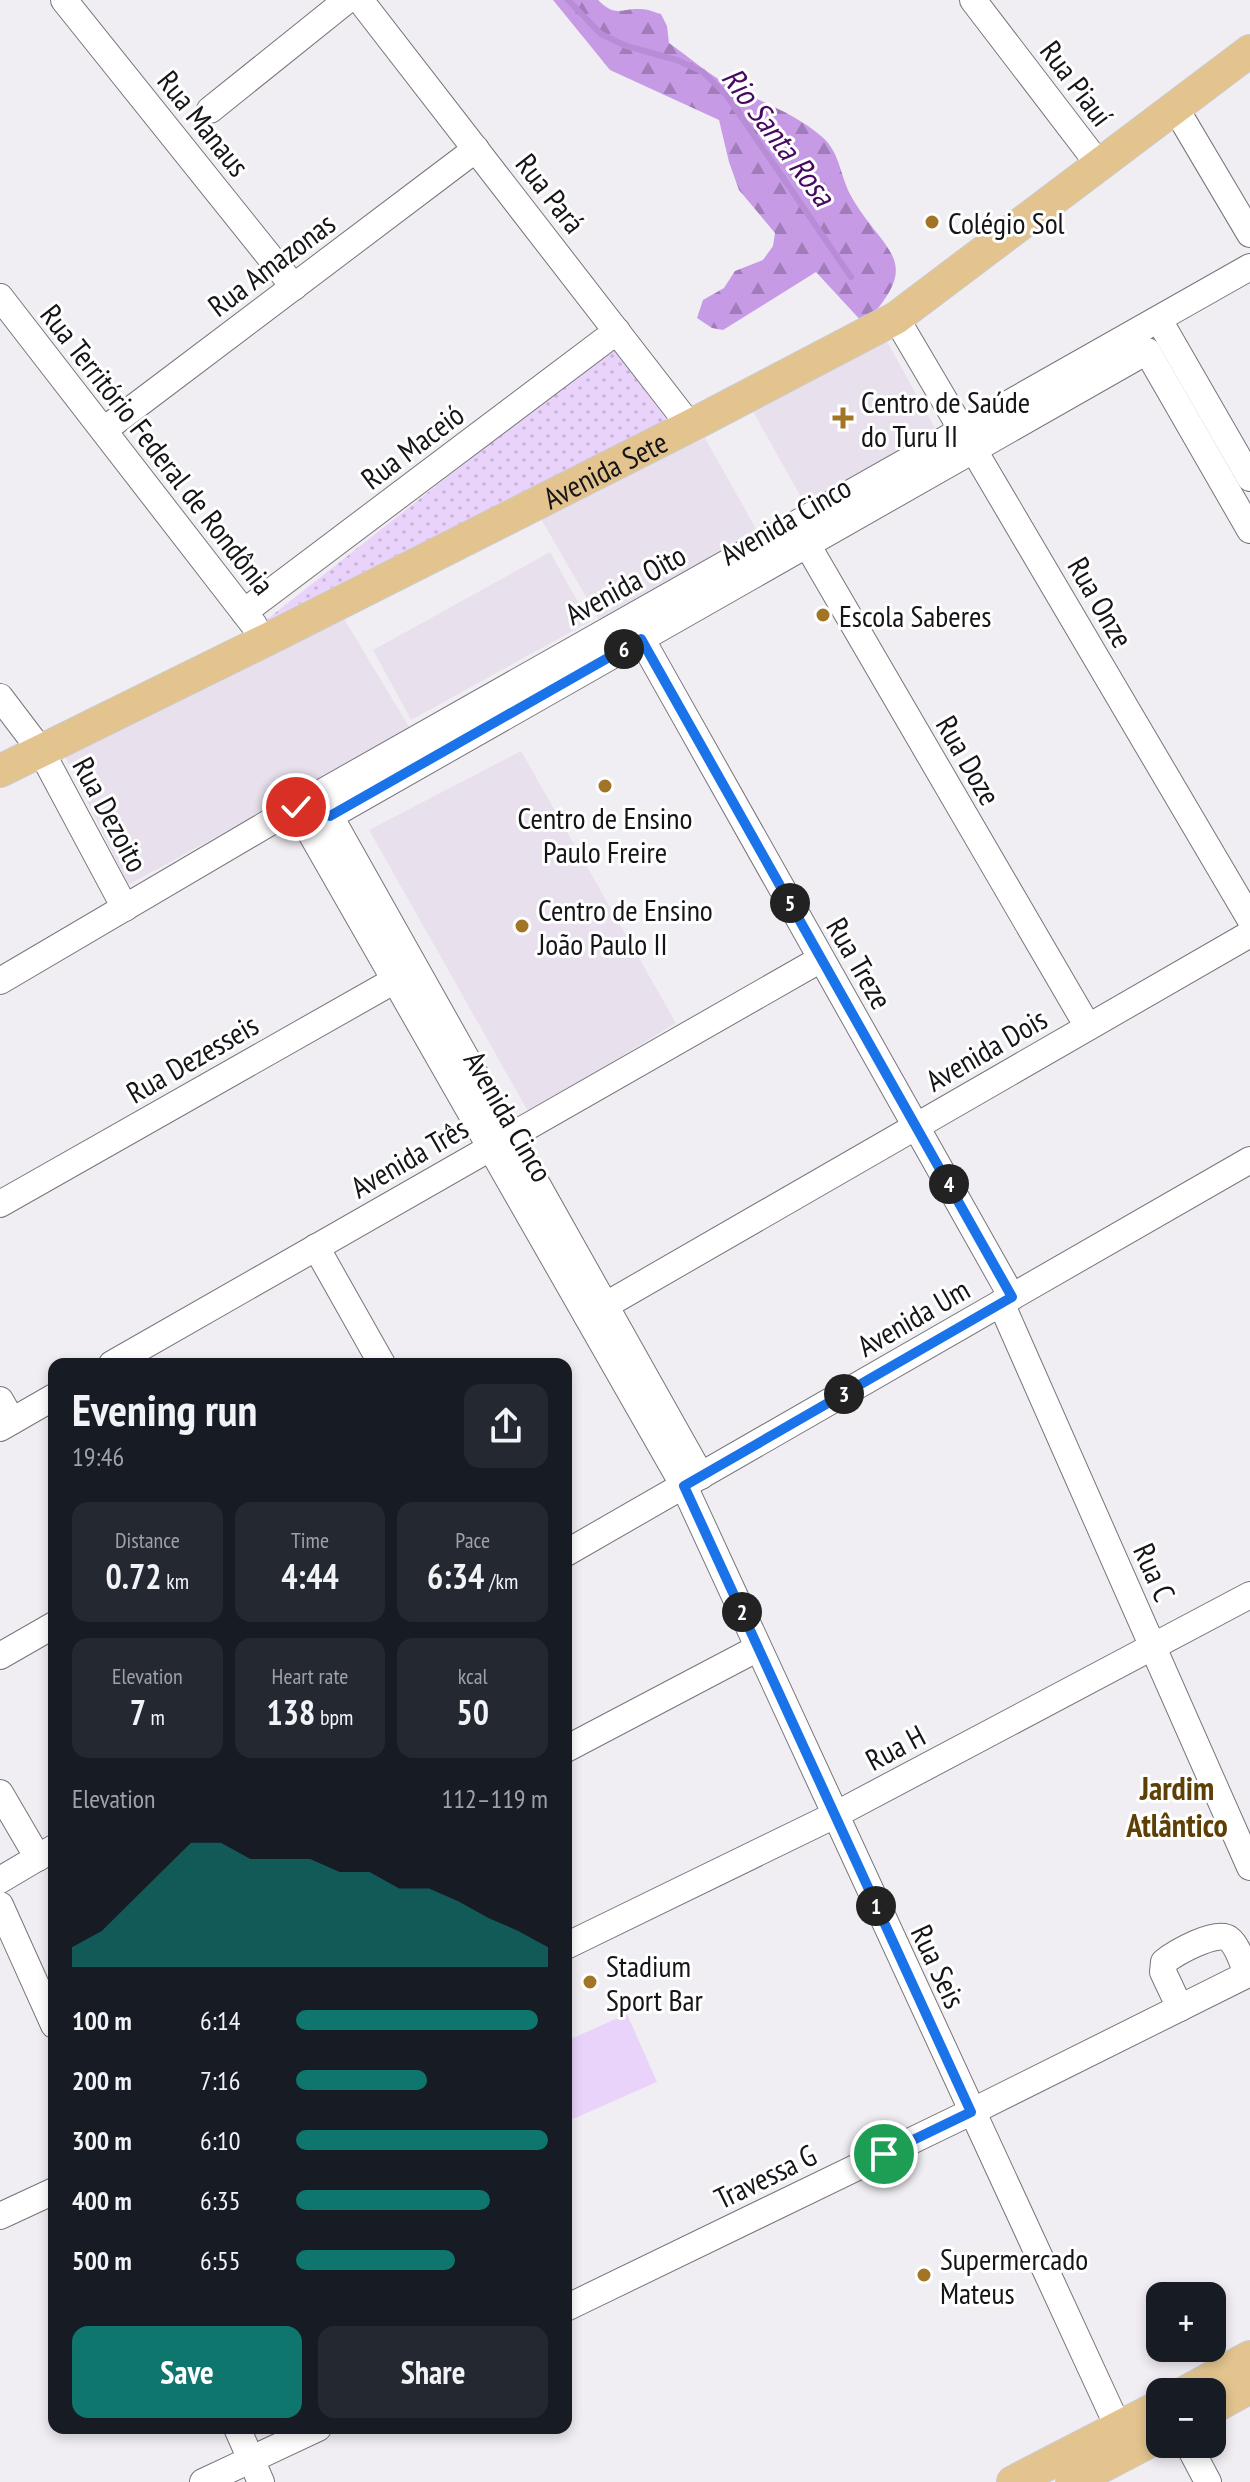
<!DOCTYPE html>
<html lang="en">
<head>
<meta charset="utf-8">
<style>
	:root { --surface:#171b24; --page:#242831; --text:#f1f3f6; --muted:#9ea1a6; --accent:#0f766e }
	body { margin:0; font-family:"PT Sans Narrow",sans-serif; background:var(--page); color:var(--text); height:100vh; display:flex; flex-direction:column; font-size:30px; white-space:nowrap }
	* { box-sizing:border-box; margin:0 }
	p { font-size:26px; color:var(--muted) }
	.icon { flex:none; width:44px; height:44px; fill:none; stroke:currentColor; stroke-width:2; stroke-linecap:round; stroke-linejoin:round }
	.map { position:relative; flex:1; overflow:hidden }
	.details { position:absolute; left:48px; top:1358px; width:524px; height:1076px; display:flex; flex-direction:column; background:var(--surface); border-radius:16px; box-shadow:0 4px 12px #0003 }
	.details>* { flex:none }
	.fabs { position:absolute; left:1146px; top:2282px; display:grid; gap:16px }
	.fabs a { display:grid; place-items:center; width:80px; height:80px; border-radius:16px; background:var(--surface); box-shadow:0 4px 12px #0003; font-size:40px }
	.pin { position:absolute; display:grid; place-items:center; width:68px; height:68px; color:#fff; margin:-34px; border:4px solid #fff; border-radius:50%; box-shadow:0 2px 8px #0007 }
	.km { position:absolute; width:40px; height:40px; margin:-20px; border-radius:50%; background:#222; color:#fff; font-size:22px; line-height:40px; text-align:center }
	.round { display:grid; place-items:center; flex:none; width:84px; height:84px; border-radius:16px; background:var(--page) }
	.overview { display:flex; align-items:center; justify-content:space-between; height:136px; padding:0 24px }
	h1 { font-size:44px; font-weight:800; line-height:60px }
	.figures { display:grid; grid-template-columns:repeat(3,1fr); gap:12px; height:136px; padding:8px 24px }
	.figures div { display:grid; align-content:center; border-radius:16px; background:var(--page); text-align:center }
	.figures b { font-size:34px; font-weight:800 }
	.figures small { font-size:22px; font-weight:400 }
	.figures p { font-size:22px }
	.chart { height:224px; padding:16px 24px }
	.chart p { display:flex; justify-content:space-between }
	.chart svg { width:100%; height:144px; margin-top:8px; fill:var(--accent); opacity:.7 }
	.cta { display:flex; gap:16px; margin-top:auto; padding:16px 24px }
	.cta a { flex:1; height:92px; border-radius:16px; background:var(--accent); color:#fff; font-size:32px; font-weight:800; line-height:92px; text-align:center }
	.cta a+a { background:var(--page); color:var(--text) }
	ul { padding:0 24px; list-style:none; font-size:26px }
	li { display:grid; grid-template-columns:128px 96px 1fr; align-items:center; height:60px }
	li i { height:20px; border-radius:10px; background:var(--accent) }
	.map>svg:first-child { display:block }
</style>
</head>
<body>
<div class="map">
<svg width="1250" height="2482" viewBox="0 0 1250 2482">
	<defs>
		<pattern id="forest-firs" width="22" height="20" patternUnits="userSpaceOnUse" patternTransform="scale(2)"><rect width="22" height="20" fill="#c69ae4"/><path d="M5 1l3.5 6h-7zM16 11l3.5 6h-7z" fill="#a07cb8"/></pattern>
		<pattern id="park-dots" width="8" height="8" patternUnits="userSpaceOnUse" patternTransform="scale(2)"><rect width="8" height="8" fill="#ead3fb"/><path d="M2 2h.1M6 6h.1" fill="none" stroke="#c8b4d6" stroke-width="1.8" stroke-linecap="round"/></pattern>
	</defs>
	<rect width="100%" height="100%" fill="#f1eef3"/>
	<g fill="#e8e1ed">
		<polygon points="884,336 935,428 806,506 751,408"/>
		<polygon points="705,438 756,529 600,621 541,519"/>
		<polygon points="550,552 589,622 411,720 373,650"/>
		<polygon points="343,617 411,730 128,885 65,756"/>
		<polygon points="521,751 676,1023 529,1113 369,830"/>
	</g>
	<polygon fill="#ead3fb" points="627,2014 657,2082 566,2122 566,2041"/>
	<path fill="url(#forest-firs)" d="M553 0H598C616 18 621 8 641 9 647 9 654 12 661 14L667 26 669 43C690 58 712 77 735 89 763 102 797 115 821 136 840 151 840 176 851 196 884 254 926 259 864 324L816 272 723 330 712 328 697 318 703 300 724 288 735 271 763 260 773 246 775 233 739 190 729 162 719 120 610 70Z"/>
	<polygon fill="url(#park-dots)" points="612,347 667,420 265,621"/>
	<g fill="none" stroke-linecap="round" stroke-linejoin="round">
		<polyline stroke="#b88cd6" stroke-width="6" points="568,0 601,34 626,46 677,60 703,72 727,96 851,277"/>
		<defs>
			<g id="minor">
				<polyline points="64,0 294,287"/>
				<polyline points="360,0 690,426"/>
				<polyline points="973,0 1100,166"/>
				<polyline points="1176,109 1250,234"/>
				<polyline points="210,110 347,0"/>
				<polyline points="0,297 254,625"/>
				<polyline points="896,318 1250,919"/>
				<polyline points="1159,320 1250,478"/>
				<polyline points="1147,351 1250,530"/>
				<polyline points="104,430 476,149"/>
				<polyline points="798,529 1088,1027"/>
				<polyline points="244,612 617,331"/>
				<polyline points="633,624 1012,1297"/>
				<polyline points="0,697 41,751 125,908"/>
				<polyline points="296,807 684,1486 1119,2429"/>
				<polyline points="296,807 330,816 1147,351"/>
				<polyline points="330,816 701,1476"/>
				<polyline points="0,981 296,807 1250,267"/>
				<polyline points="0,1204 411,971"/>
				<polyline points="316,1247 382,1364"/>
				<polyline points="1001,1303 1250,1867"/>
				<polyline points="587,1316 1250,934"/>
				<polyline points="112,1364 821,959"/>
				<polyline points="0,1400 12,1421"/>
				<polyline points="0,1428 54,1397"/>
				<polyline points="566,1553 1250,1160"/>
				<polyline points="0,1656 54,1625"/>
				<polyline points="566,1749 758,1648"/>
				<polyline points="0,1793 38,1858"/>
				<polyline points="0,1880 54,1848"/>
				<polyline points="0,1905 54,2025"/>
				<polyline points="566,1946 835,1815 1250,1595"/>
				<path d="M1180 2008 1163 1972 1164 1962C1175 1953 1217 1929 1229 1939 1238 1946 1243 1964 1247 1974"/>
				<polyline points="0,2216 54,2191"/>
				<polyline points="566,2308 971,2112 1250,1973"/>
				<polyline points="237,2428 261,2482"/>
				<polyline points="1188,2444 1208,2482"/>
				<polyline points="203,2482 318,2428"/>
			</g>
			<g id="major">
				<path id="s1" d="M0 771 266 640 690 426 896 318 1250 51"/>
				<polyline points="1186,2392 1250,2357"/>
				<polyline points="1212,2408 1250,2387"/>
				<polyline points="1013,2482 1160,2406"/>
				<polyline points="1072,2482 1160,2436"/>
			</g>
		</defs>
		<use href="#minor" stroke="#78757a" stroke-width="28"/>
		<use href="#major" stroke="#cccbcc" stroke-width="34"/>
		<use href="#minor" stroke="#fff" stroke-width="26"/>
		<use href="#major" stroke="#e3c48f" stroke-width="32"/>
	</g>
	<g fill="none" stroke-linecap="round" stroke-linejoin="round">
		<defs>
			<polyline id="route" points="296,807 330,816 641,639 1012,1297 684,1486 971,2112 884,2154"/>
		</defs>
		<use href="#route" stroke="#fff" stroke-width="16"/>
		<use href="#route" stroke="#1a73e8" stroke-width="10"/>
	</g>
	<g fill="#a17426" stroke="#fff" stroke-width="3">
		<circle cx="932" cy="222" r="8"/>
		<path d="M839 406h8v8h8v8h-8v8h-8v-8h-8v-8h8z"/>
		<circle cx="823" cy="615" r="8"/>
		<circle cx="605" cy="786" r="8"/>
		<circle cx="522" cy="926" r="8"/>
		<circle cx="590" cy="1982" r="8"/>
		<circle cx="924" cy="2275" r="8"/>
	</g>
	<g text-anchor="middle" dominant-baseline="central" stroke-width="6" stroke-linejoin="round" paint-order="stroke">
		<g font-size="30" fill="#151416" stroke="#fff">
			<text transform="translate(1077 83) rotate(53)">Rua Piauí</text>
			<text transform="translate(204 123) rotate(51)">Rua Manaus</text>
			<text transform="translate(551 193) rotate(52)">Rua Pará</text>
			<text transform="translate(271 264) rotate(-37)">Rua Amazonas</text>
			<text transform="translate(412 446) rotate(-37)">Rua Maceió</text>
			<text transform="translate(158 449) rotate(52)">Rua Território Federal de Rondônia</text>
			<text stroke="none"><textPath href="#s1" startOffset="676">Avenida Sete</textPath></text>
			<text transform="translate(785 520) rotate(-30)">Avenida Cinco</text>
			<text transform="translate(625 584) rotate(-29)">Avenida Oito</text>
			<text transform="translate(1101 602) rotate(60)">Rua Onze</text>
			<text transform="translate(969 760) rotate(60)">Rua Doze</text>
			<text transform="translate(111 814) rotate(62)">Rua Dezoito</text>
			<text transform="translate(860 963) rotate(60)">Rua Treze</text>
			<text transform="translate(986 1049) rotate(-30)">Avenida Dois</text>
			<text transform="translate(192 1058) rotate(-30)">Rua Dezesseis</text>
			<text transform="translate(509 1116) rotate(60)">Avenida Cinco</text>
			<text transform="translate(409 1157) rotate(-30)">Avenida Três</text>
			<text transform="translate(913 1317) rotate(-30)">Avenida Um</text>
			<text transform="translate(1155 1572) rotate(66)">Rua C</text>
			<text transform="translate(895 1747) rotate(-28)">Rua H</text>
			<text transform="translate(939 1966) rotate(65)">Rua Seis</text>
			<text transform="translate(765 2176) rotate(-26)">Travessa G</text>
		</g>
		<g font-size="30" fill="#151416" stroke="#fff" text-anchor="start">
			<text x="948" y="222">Colégio Sol</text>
			<text x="861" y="401">Centro de Saúde<tspan x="861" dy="34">do Turu II</tspan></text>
			<text x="839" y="615">Escola Saberes</text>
			<text x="605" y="817" text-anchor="middle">Centro de Ensino<tspan x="605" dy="34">Paulo Freire</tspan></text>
			<text x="538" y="909">Centro de Ensino<tspan x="538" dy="34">João Paulo II</tspan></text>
			<text x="606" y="1965">Stadium<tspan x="606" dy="34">Sport Bar</tspan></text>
			<text x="940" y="2258">Supermercado<tspan x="940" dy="34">Mateus</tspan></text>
		</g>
		<g font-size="32" font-style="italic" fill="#460863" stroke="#fff">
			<text transform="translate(779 136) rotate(53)">Rio Santa Rosa</text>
		</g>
		<g font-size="32" font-weight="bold" fill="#5e3f04" stroke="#fff">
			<text x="1177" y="1788">Jardim<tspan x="1177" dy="37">Atlântico</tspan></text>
		</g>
	</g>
</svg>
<div class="fabs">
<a>+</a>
<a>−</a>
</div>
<div class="pin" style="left:884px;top:2154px;background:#1e9e55"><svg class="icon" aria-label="arrive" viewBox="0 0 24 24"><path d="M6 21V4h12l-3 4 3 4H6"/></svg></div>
<div class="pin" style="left:296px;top:807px;background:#d93025"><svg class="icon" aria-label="check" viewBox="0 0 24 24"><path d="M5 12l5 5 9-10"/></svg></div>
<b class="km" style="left:876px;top:1906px">1</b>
<b class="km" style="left:742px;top:1612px">2</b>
<b class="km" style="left:844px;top:1394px">3</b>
<b class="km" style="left:949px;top:1184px">4</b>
<b class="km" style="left:790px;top:903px">5</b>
<b class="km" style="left:624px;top:649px">6</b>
<section class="details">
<div class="overview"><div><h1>Evening run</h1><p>19:46</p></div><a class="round"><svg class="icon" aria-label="share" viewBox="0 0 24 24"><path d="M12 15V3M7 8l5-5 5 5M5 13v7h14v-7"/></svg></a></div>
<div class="figures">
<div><p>Distance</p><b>0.72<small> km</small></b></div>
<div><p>Time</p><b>4:44</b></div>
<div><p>Pace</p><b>6:34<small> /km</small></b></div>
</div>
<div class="figures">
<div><p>Elevation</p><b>7<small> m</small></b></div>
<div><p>Heart rate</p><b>138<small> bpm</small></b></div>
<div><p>kcal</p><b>50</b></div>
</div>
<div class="chart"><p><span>Elevation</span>112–119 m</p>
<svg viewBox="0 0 160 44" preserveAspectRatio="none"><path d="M0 44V38L10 33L20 24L30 15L40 6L50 6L60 11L70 11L80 11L90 15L100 15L110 20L120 20L130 24L140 29L150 33L160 38V44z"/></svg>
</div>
<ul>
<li><b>100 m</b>6:14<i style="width:96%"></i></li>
<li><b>200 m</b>7:16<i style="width:52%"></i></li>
<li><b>300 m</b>6:10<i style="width:100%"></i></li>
<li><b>400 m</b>6:35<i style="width:77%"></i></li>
<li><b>500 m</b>6:55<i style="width:63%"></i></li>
</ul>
<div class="cta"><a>Save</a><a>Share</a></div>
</section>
</div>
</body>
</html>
